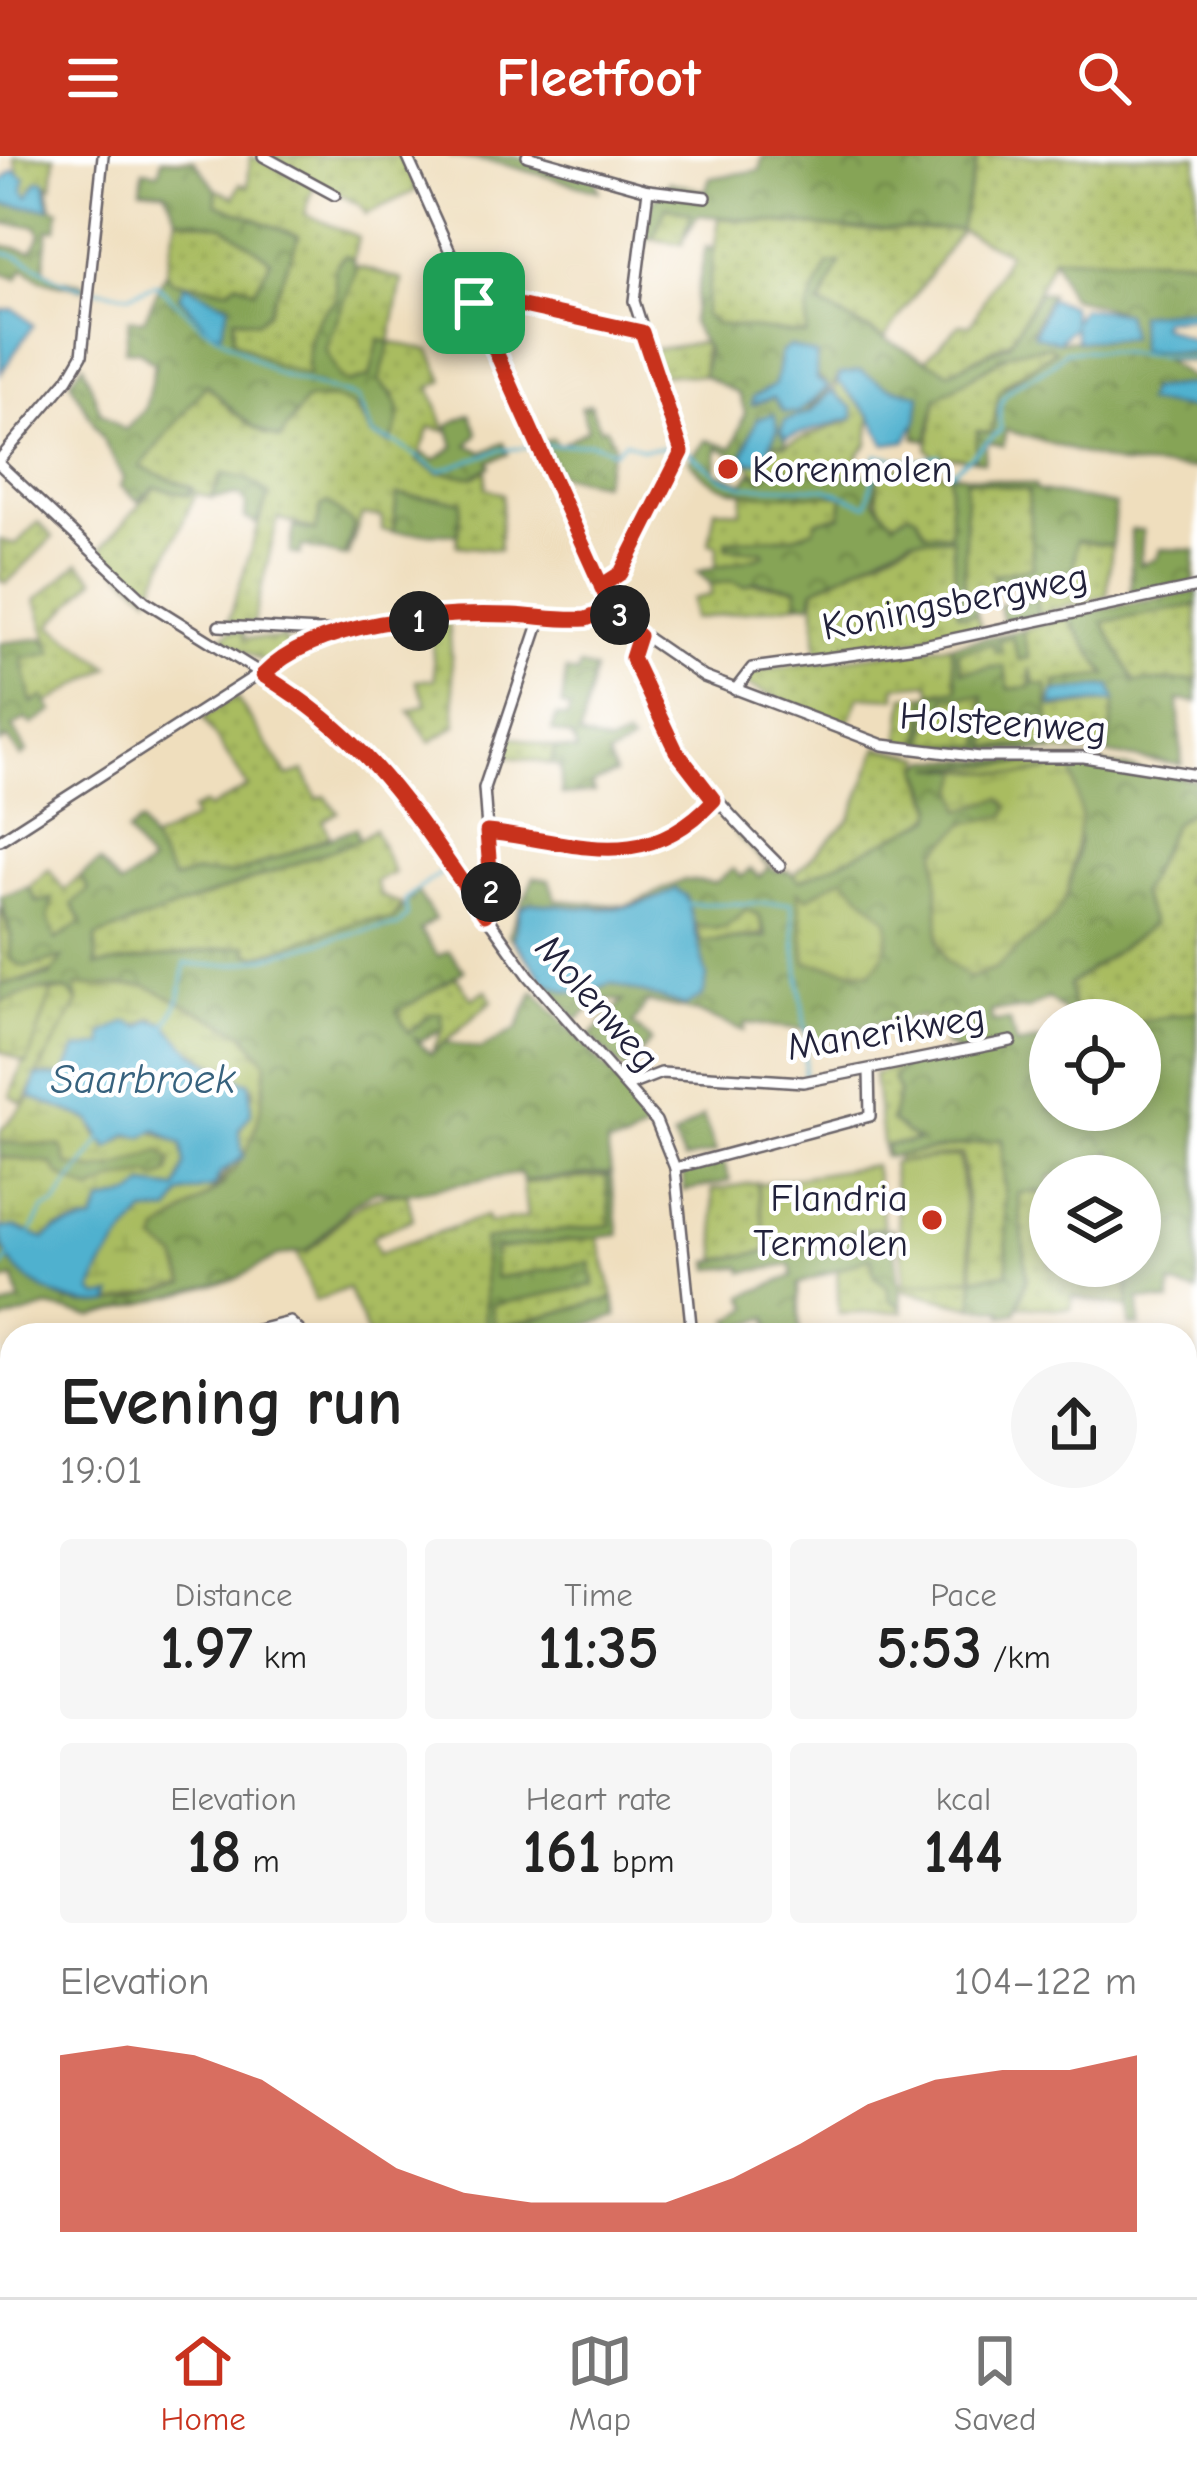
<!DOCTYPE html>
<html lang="en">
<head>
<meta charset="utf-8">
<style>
	:root { --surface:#fff; --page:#f6f6f6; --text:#222; --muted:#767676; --line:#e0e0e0; --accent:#c8321e }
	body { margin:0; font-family:"Comic Neue",sans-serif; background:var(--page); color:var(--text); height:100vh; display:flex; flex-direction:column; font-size:45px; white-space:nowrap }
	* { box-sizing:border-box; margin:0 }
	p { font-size:39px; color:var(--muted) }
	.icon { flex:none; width:66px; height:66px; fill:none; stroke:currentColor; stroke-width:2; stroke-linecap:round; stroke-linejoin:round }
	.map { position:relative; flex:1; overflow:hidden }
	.panel { position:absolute; left:0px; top:1167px; width:1197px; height:975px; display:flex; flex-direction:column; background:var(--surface); border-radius:36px 36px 0 0; box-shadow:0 6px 18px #0003 }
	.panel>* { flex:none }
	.buttons { position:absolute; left:1029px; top:843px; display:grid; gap:24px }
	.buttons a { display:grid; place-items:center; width:132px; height:132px; border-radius:50%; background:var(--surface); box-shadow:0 6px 18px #0003; font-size:60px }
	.pin { position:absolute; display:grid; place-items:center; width:102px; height:102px; color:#fff; margin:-51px; border-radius:24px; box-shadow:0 6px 18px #0006 }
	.km { position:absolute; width:60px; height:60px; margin:-30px; border-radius:50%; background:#222; color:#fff; font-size:33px; line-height:60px; text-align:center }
	.round { display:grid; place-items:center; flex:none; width:126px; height:126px; border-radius:63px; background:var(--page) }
	.head { display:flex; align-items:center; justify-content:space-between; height:204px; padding:0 60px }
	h1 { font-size:66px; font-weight:700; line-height:90px }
	.figures { display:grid; grid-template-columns:repeat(3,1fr); gap:18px; height:204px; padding:12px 60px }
	.figures div { display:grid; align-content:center; border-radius:12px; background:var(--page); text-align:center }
	.figures b { font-size:60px; font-weight:700 }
	.figures small { font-size:33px; font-weight:400 }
	.figures p { font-size:33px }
	.chart { height:336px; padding:24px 60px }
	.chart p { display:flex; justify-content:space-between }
	.chart svg { width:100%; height:216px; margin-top:12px; fill:var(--accent); opacity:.7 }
	header { display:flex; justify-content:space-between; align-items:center; height:156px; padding:0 60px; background:var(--accent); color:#fff; font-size:54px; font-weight:700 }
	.dock { display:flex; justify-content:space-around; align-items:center; height:168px; border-top:3px solid var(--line); background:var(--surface); font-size:33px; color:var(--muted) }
	.dock a { display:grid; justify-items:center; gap:6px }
	.dock .on { color:var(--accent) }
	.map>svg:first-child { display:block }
</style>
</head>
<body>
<header><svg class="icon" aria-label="menu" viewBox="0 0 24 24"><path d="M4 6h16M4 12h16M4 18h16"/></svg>Fleetfoot<svg class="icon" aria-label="search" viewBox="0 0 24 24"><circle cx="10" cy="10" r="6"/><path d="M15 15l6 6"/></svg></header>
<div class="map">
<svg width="1197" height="2141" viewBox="0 0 1197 2141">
	<defs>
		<pattern id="grass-dots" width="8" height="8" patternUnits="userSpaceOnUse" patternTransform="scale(3)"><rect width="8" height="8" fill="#a9bc60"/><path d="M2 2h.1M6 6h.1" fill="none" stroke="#91a154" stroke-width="1.8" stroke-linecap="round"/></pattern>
		<pattern id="forest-crowns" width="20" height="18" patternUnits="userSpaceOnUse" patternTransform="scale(3)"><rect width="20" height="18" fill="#86a456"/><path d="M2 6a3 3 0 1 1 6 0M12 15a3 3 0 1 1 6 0" fill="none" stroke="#6d8548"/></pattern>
		<pattern id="wetland-marsh" width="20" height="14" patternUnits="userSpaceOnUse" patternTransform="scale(3)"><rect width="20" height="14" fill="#a9bc60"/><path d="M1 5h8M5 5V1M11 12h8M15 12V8" fill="none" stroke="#91a154"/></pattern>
	</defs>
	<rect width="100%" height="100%" fill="#fff"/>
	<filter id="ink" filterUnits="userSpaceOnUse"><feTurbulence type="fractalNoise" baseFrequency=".00833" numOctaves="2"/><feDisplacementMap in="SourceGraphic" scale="24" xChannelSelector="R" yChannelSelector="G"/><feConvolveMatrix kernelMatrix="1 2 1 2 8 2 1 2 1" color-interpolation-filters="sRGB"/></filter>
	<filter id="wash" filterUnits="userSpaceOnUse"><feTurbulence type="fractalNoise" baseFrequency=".004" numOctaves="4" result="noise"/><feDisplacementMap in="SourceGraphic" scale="48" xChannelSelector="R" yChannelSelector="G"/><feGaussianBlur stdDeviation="2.7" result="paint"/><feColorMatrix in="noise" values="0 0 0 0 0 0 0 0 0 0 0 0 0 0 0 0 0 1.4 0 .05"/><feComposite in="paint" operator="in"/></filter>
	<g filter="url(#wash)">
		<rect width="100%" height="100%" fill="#efdebd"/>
		<g fill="url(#grass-dots)" stroke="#666f4e" stroke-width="3">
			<polygon points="14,0 55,0 52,30 38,24 31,38 25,39"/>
			<path d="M250 0 314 29 305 58 358 81 353 103 345 99C325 116 340 125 336 144 311 162 305 191 308 221L275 209 233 184 234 160 257 166 299 80 216 48V33L234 41 240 28 248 31Z"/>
			<polygon points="264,0 402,0 417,34 366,58 360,49"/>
			<polygon points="978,0 1197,0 1197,104 1053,102 1015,182 949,216 923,206 960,168 971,169 1008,97 961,74 885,182 819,148 839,107 828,109 809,152 806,179 716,168 704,159 719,62 846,73 959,73"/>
			<polygon points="665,51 692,57 682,88 653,83"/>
			<polygon points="177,62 224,70 271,103 256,135 237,126 228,133 171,125 166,115"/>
			<path d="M357 110 402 124 390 186 430 194 444 225 430 231 446 275 430 271 417 305 473 321 487 312 486 332 503 338 499 394 457 390 461 345 397 339 393 376 382 374V361L362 359 347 402 354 369 321 350 316 375 278 362 253 468 228 467 268 339 219 322 212 342 196 337 149 440 98 396 155 331 189 339 193 332 139 311 207 227 231 254 267 279 305 244C329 242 353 239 362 265L395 239 370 221 348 227 340 223 325 193Z"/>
			<polygon points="704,186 704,220 660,218 651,194"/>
			<polygon points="1050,190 1056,194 1003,230 992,278 978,275 974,303 933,299 927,293 937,242 1014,195"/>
			<polygon points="838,225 871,260 868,288 858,299 856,317 847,324 763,324 746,305 762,306 769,287 785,289 853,263 834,236"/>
			<path d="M878 308 950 317 951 378 924 376 904 359 894 366C870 344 879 337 878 308Z"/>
			<polygon points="965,322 1028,334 1033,412 994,419 996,434 964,442"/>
			<polygon points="779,335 843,339 841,360 817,365 815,373 793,381 727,384 727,392 764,395 764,399 716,412 717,389 709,387 715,352 741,356 744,337"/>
			<polygon points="38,366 53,381 7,427 0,424 0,384 16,388"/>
			<polygon points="924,378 953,382 958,457 977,458 981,473 817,499 814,433"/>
			<polygon points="1076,385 1112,389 1107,440 1038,458 1034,433 1072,435"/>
			<polygon points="79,407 95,423 51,469 110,511 48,547 44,541 32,548 22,502 52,497 36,444"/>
			<polygon points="732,425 798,432 797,448 693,463 692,443 711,439 711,428"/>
			<polygon points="1197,449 1197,524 1135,527 1102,466"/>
			<polygon points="1067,460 1107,520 1055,527 1055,552 1115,545 1107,598 1051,596 1047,529 1035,529 1030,513 1031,531 1009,533 962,515 957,495 994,487 1001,494 998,484 1012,481 1028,502 1022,474"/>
			<polygon points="449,465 456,570 430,586 409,555 427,548 416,525 435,523 430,467"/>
			<polygon points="230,475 244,476 244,482 279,483 284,478 284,487 297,487 298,478 328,478 264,506 222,482"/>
			<polygon points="951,489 958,534 932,536 929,527 896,530 896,542 859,540 847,571 746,529 751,517 761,514"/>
			<polygon points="926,539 920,593 899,588 905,540"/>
			<polygon points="983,539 983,591 925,587 930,553 946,541"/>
			<polygon points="236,541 288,620 304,615 317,643 325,640 338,656 323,665 330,680 234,720 195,717 172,724 151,685 194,663 191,655 204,648 208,653 248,631 203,562"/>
			<polygon points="990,558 1038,560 1047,573 1048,591 987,591"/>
			<polygon points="507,579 555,592 551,608 500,599"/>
			<polygon points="878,591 924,601 921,619 936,657 916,673 799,725 791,722 851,662"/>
			<polygon points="1082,606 1082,611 1020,619 932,610"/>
			<polygon points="1197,650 1194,704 1184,725 1197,732 1197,855 1140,866 1075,864 1069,829 1152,769 1140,738 1174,667"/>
			<polygon points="374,673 394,717 375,725 381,740 401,748 392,764 364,764 258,801 247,797 247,790 96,810 96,781 359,684"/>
			<polygon points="49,713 64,734 80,720 90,734 82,766 55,784 48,763 52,743 37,746 29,731"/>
			<polygon points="0,750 11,780 11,804 35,809 62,800 58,815 0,829"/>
			<path d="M746 753 759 760 764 778 701 786 695 767C720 778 727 772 746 753Z"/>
			<polygon points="456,821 472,843 486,834 492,845 431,898 443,873 427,862 409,877 396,856"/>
			<polygon points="68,834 78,846 23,948 10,940 52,836"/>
			<polygon points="906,908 891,965 919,985 887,989 884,1002 874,918"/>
			<polygon points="1002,983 1008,1117 974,1122 973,1151 900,1133 899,1127 974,1122 962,998 897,1006 897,1000"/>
			<path d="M606 1020 611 1069 485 1084V1179H368L348 1132 315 1145 297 1096C335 1091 335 1038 407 1037L413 1063 372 1080 379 1097 486 1060 488 1067 527 1061 523 1027Z"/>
			<polygon points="757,1026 768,1095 718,1104 712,1034"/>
			<polygon points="1018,1036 1050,1036 1050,1110 1127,1110 1129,1152 1072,1140 1071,1153 1019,1150 1027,1121"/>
			<polygon points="598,1081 614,1142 494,1173 492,1148 594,1129 590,1107 494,1122 494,1092"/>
			<polygon points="872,1101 903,1155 839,1158 837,1111"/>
			<polygon points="0,1414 12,1415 12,1602 0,1571"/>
		</g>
		<g fill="url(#forest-crowns)" stroke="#546348" stroke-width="3" fill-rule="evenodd">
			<polygon points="449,0 515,0 595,23 599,35 502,8"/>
			<polygon points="978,0 960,73 846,73 698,59 685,81 691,57 666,51 653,83 643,84 652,47 669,26 705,35 710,22 760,14 762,1"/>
			<path d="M162 3 194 4 216 33V48L299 80 268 156 257 166 234 161 233 184 275 209 308 220C306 191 311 162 336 144 339 125 325 116 345 99L353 103 356 116 325 193 340 223 348 227 370 221 379 183 390 187 379 225C402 244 404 261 390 288L371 279 357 252 332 242 306 244 280 283C251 275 227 249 207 228L140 311 194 333 189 339 155 331 138 345 120 330 124 322 70 225 83 208 101 257 125 274 145 253 155 208 139 195 125 194 129 163 144 164 166 115 171 125 228 133 237 126 255 134 271 104 224 70 177 62 165 35 141 33 143 14 159 16Z"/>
			<polygon points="48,29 52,52 59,54 56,73 48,73 44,114 58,123 86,128 85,133 41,124 24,112 17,123 0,117 0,89 32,95 41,78 36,70 0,68 0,48 48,52"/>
			<path d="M706 91 714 93 704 159 716 168 806 179 808 152 828 108 840 107 820 149 949 216 1009 188 1039 136 1050 138 1032 175 1058 185 1130 182 1125 157 1069 141 1053 101 1197 103V153L1138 158 1149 196 1197 197V206L1164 204 1190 222 1197 219V228L1150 233 1197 253V313L1120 309 1006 274 1003 290 987 286 984 306 974 303 978 275 992 277 999 236 1056 195 1050 190 1014 195 937 242 927 284 915 282 920 239 888 231 860 215 838 220C829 244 784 266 785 289L769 287 778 272 757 263 743 299 746 305 717 291 716 316 744 327 752 316 762 323 776 311 847 323 856 317 878 321 874 344 894 366 909 356 917 360 925 376 950 378V317L1035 329 1036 334 1115 349 1112 389 1076 385 1072 436 1034 433 1038 458 1003 467 999 449 1019 444 1016 427 995 428 993 419 1033 411 1028 334 966 323 964 441 973 440 977 458H958L952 382H911L814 433 811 447 797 448V432L756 425 745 430 732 425 711 428 697 416 764 399 763 395 727 392V384L793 381 814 373 816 365 841 360 843 340C793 334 722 353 689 304L706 284 733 292 745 256 739 238 704 220 707 193 691 167ZM781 197 826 227 811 250 773 241 755 249 753 241 775 229Z"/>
			<polygon points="590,248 600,273 606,271 614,288 602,327 560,319 542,287 553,282 558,290 588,273 581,251"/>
			<polygon points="470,258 478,277 468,289 483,296 504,287 508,298 489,305 491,310 472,321 437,316 417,305 424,298 435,304 454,291 448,269"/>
			<polygon points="223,318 247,323 269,338 257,368 245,362 246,347 239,339 212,342"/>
			<polygon points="397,339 462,345 458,378 393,376"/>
			<polygon points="328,346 354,369 344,401 302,390 300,399 290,397 294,371 316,375 321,350"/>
			<polygon points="1131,374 1143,374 1140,409 1157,402 1160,393 1195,394 1194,427 1131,436"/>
			<polygon points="1197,435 1197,449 1103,466 1135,526 1197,524 1197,546 1178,544 1182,609 1107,598 1115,545 1111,530 1057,536 1055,526 1107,519 1067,460"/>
			<path d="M1022 474 1029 502 1019 504 1012 481 998 484 1002 495 995 496 993 487 957 496 962 515 1004 510 1009 533 1031 531 1030 512 1035 528 1047 529 1051 596 920 593 926 539 958 533 951 489ZM983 540V590L925 587 930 553 946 554V541ZM991 558 1038 560 1047 573 1048 590 988 591Z"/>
			<polygon points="44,482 53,497 22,503 32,547 44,541 53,555 32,569 26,563 13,571 27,596 21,601 7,582 0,588 0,487"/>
			<polygon points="580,510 594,514 580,580 609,589 626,582 631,587 608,601 615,618 592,628 595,636 562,639 560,610 551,608 555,592 577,595 572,581 552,575 556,560 567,562 570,552 562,550 566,515 577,518"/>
			<path d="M930 604H1083L1197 624V650L1174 667 1140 738 1153 769 1069 829 1075 864 1048 842 1029 853 991 855 992 866 1010 865 1016 889 1050 883V954H1140V866L1197 855V1137L1170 1128V1146L1139 1143 1140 1170H1130L1127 1110H1140V1020H1114L1111 995 1092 1008 1094 1020H1050V1036L1018 1037 1027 1121 1016 1157 1003 1160 1002 1154 973 1151 974 1122 1008 1117 1002 983 887 1001 886 989 918 985 891 965 899 936 893 922 906 908 955 901 953 890 945 891 942 873 927 875 923 860 866 870 810 892V874L745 867 744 875 697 856 647 846 633 868 651 885 626 916 590 880 623 845 600 843 577 864 508 779 534 721 549 724 556 744 626 750 684 724 715 727 733 713 741 721 751 713 759 721 769 711 735 677 739 673 774 715H789L800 725 933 662 935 650 920 611ZM1082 607 1020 619 932 611 1081 606ZM1072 612 1079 686 1067 740 939 786 937 695 1006 659 1009 651 1001 642 962 653V615L1021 619ZM670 737 685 850 611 827 581 838 521 753 530 747C583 752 620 758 670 737ZM798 737 806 742 869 817 806 806ZM746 753 759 760 767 781 701 786 695 768C721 776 727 773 746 753Z"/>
			<path d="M141 666 173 724 195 717 234 718 356 672 359 684 96 781V810L247 789V797L258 800 364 764H392L417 735 435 763 420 774 438 800 449 795 464 815 397 856 409 877 431 858 441 857 443 873 420 885 413 881 431 898 445 886 480 893 517 873 534 835 632 940 651 971 626 986 607 989 611 1017 523 1025 521 1017 407 1037 375 1035 351 1049 309 1094 278 1100 236 1123 92 1161 48 1151 0 1166V1152L20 1146 14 1122 0 1126V1083C62 1170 90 1153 184 1128L156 1086 159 1076 223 1029 264 934 266 906 111 831 76 830 78 846 68 834H38L0 846V829L50 820 62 802 25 811 10 803 11 780 0 740 29 731 37 746 52 743 48 763 56 784 82 766 72 748 89 734 80 720 100 706 120 730 150 709 127 676Z"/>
			<polygon points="703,960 716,996 684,1004 673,982"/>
			<path d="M0 986 63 990 95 1014 160 995 171 1005 168 1017 157 1024C134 1015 113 1026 92 1036L59 1019 52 1008 0 1001Z"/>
			<polygon points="722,1002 730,1025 684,1035 683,1015"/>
			<polygon points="606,1020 611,1020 619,1079 494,1093 495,1122 590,1107 594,1129 492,1149 495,1173 614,1142 617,1160 554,1179 485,1179 484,1084 611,1069"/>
			<polygon points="892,1072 902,1151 890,1144 887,1130 875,1121 871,1101 798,1128 800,1179 771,1179 768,1161 736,1173 730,1164 750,1152 744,1140 793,1120 791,1109 744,1116 742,1111 711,1113 710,1106"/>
			<polygon points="0,1571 12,1602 12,2108 3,2114 0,1634 12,1630 0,1598"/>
		</g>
		<g fill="url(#wetland-marsh)" stroke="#666f4e" stroke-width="3">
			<polygon points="1072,611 1081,661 1067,740 1053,763 996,812 970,822 946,804 939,786 937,695 966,667 1005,660 1009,651 1001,642 962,654 957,633 962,614 1021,619"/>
			<path d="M843 721 888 764C890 788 887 800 869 817L806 806 798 736 807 742Z"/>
			<path d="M75 830H146L243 877 266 906C259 1006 235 1020 159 1076L156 1086 177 1102 185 1128 111 1147 112 1139 98 1141 92 1135C104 1101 122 1083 145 1057L170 1056 181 1038 214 1031 229 1013 253 933C241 920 197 901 180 887 168 877 169 868 153 862L97 893 65 921 36 920 78 846Z"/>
			<polygon points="38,834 52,836 27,908 0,895 0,846"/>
			<path d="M31 941 90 964 98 981 121 985C142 964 160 980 182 989L185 1008 177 1033 102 1047 93 1065 56 1073 44 1083 2 1073 0 1001 52 1008 59 1019 92 1036 114 1024 150 1018 157 1024 169 1017 171 1005 160 995 121 1010 95 1014 68 1009 62 990 0 986 1 974Z"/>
		</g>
		<g fill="#a9bc60" stroke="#666f4e" stroke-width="3">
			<polygon points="959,1000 973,1121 905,1129 892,1007"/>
			<polygon points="874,1009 884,1071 767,1090 757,1028"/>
		</g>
		<g fill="#50b1cf" stroke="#396a85" stroke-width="3">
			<polygon points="14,14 25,22 23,34 28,40 38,24 45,25 49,52 0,48 0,26"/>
			<polygon points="185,129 229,149 221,178 209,173 179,140"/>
			<polygon points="1049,143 1071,150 1073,166 1081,152 1125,157 1130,182 1077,185 1074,171 1058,185 1034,179"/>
			<polygon points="14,153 33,169 1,217 0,154"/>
			<polygon points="1197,153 1197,161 1162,164 1160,170 1197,186 1197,197 1139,195 1138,158"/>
			<polygon points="789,190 816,199 816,223 828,231 798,257 784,256 773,241 752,248 753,241 775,229 781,197"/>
			<polygon points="860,215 888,231 920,239 917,265 906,285 885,288 871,260 838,225 840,218"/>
			<polygon points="1197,228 1197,253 1145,246 1150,233"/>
			<polygon points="832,235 853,252 853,262 785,282 781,275 785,265 811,256"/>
			<polygon points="774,258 778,272 762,306 748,306 743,299 757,263"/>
			<polygon points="1111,530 1115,545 1052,550 1053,536"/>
			<path d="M675 733 686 740 707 821 703 840 685 850 611 827 581 838 566 835 545 825 513 783 521 752 531 747C583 752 627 762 675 733Z"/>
			<path d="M151 864 166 867C183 892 220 919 250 927L251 958 239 973 243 1001 220 1017 214 1031 181 1038 170 1056 145 1057C122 1083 104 1101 92 1135L98 1141 113 1139 111 1147C68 1155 0 1121 0 1072L15 1071 44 1083 56 1074 93 1065 102 1047 135 1038 144 1029 177 1033 185 1008 182 989 156 974 143 981 128 978 108 993 90 964 31 941 36 920H64L76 893 104 889 103 878 127 866 141 871Z"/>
		</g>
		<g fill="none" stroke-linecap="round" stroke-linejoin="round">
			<g stroke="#50b1cf" stroke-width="3">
				<path d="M0 96C35 100 45 124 83 131"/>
				<polyline points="94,133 129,139 156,128 199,167 275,217 357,242 373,280 398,288 439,315 500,294 536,291"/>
				<polyline points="542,290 593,287 614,295 625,285 642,293 675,291"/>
				<path d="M687 295 719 320 744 330 825 332 867 349 875 314 871 306 877 299 917 305 938 299 952 316 1001 274C990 220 1040 229 1065 195 1111 192 1151 202 1197 203"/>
				<polyline points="684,748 791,747 806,881"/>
				<path d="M166 870 180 842 185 807C253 820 324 775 398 770L407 760 405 743 443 715"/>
				<polyline points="804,919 806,890"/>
				<path d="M28 1082 44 1053 56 1049C69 1024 88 1007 102 982"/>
				<polyline points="0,1113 10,1101"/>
			</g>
		</g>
	</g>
	<g filter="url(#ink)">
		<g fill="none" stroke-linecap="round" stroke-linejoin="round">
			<defs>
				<g id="minor">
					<polyline points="263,0 335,39"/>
					<polyline points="407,0 607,445"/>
					<polyline points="527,0 648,34 706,41"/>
					<polyline points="474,147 496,144 642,176"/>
					<polyline points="0,303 68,223 82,199 103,0"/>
					<polyline points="0,309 145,445 312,549 380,612 529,820 656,965 675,1012 692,1179"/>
					<polyline points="601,430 621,417 682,296 634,145 648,34"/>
					<polyline points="618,462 704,521 883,589 980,601 1084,601 1197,619"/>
					<polyline points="219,470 340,476"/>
					<path d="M639 480 632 502C676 601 704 634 780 710"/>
					<polyline points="735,534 752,512 924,489 1197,431"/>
					<path d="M487 676C579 686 642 720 714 644"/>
					<polyline points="0,684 277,506 356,470 488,459 574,464 599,458"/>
					<polyline points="485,759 492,741 484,632 541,462"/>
					<polyline points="630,929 661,917 803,926 1011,885"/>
					<polyline points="675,1012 870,960 869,915"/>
					<polyline points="238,1179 290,1166 304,1179"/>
					<polyline points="1185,1221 1197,1220"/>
					<polyline points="0,1245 12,1242"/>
					<polyline points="1185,1361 1197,1364"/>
					<polyline points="0,1404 12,1405"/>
					<polyline points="1185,1451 1197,1453"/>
					<polyline points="1185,1537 1197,1539"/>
					<polyline points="1192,1613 1197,1625"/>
					<polyline points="1185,1798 1197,1794"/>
					<polyline points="1185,1828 1197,1858"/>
					<polyline points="1185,2079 1197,2078"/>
					<polyline points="656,2130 657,2141"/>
					<polyline points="1057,2130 1059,2141"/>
					<polyline points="406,2141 547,2130"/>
				</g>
			</defs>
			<use href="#minor" stroke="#6a6468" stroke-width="14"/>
			<use href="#minor" stroke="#fff" stroke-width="9"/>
		</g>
	</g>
	<g fill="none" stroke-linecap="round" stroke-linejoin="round" filter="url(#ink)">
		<defs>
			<path id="route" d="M474 147 608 445 599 458 586 463C562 465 537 460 512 459 440 456 316 464 263 519 375 587 412 656 485 759L492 741 487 676C578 686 643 720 714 644L676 595 632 502 639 480 618 462 619 450 608 445 601 430 621 417 682 296 642 176 496 144 474 147"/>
		</defs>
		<use href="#route" stroke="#fff" stroke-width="24"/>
		<use href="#route" stroke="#c8321e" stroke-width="15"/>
	</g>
	<g fill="#c8321e" stroke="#fff" stroke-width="4.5">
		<circle cx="728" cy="313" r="12"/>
		<circle cx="932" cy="1064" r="12"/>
	</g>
	<g text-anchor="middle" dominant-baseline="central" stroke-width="9" stroke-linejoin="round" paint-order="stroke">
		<g font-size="39" fill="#22223b" stroke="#fff" text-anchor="start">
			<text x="752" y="313">Korenmolen</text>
			<text x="908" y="1042" text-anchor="end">Flandria<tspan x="908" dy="45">Termolen</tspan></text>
		</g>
		<g font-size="39" fill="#22223b" stroke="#fff">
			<text transform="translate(955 446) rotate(-11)">Koningsbergweg</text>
			<text transform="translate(1003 567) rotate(4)">Holsteenweg</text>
			<text transform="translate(597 847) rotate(49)">Molenweg</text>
			<text transform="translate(886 876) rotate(-9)">Manerikweg</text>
		</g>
		<g font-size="42" font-style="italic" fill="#37627e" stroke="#fff">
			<text x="143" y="923">Saarbroek</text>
		</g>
	</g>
</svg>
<div class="buttons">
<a><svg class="icon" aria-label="locate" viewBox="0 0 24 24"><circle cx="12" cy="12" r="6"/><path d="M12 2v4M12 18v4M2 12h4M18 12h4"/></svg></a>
<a><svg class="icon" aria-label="layers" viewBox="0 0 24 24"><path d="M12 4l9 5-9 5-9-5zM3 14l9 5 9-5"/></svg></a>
</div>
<div class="pin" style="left:474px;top:147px;background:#1e9e55"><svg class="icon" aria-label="arrive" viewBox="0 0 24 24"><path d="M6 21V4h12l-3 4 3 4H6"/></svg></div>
<b class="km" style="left:419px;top:465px">1</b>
<b class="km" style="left:491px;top:736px">2</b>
<b class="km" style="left:620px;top:459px">3</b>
<section class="panel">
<div class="head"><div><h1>Evening run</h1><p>19:01</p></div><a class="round"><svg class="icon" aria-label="share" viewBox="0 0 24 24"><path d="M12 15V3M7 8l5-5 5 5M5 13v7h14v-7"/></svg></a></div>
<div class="figures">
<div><p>Distance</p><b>1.97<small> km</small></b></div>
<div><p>Time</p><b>11:35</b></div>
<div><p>Pace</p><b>5:53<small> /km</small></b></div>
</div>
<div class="figures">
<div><p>Elevation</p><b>18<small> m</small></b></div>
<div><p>Heart rate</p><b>161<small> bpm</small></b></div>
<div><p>kcal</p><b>144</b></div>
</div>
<div class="chart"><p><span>Elevation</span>104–122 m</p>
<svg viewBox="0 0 160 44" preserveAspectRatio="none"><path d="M0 44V8L10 6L20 8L30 13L40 22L50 31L60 36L70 38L80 38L90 38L100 33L110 26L120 18L130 13L140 11L150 11L160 8V44z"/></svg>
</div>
</section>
</div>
<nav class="dock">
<a class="on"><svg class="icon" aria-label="home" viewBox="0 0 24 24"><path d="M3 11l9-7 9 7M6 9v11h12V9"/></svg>Home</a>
<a><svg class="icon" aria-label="map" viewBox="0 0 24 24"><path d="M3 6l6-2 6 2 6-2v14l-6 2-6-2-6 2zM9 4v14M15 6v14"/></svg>Map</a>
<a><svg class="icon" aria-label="saved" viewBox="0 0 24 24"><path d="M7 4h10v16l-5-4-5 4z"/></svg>Saved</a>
</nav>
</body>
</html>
